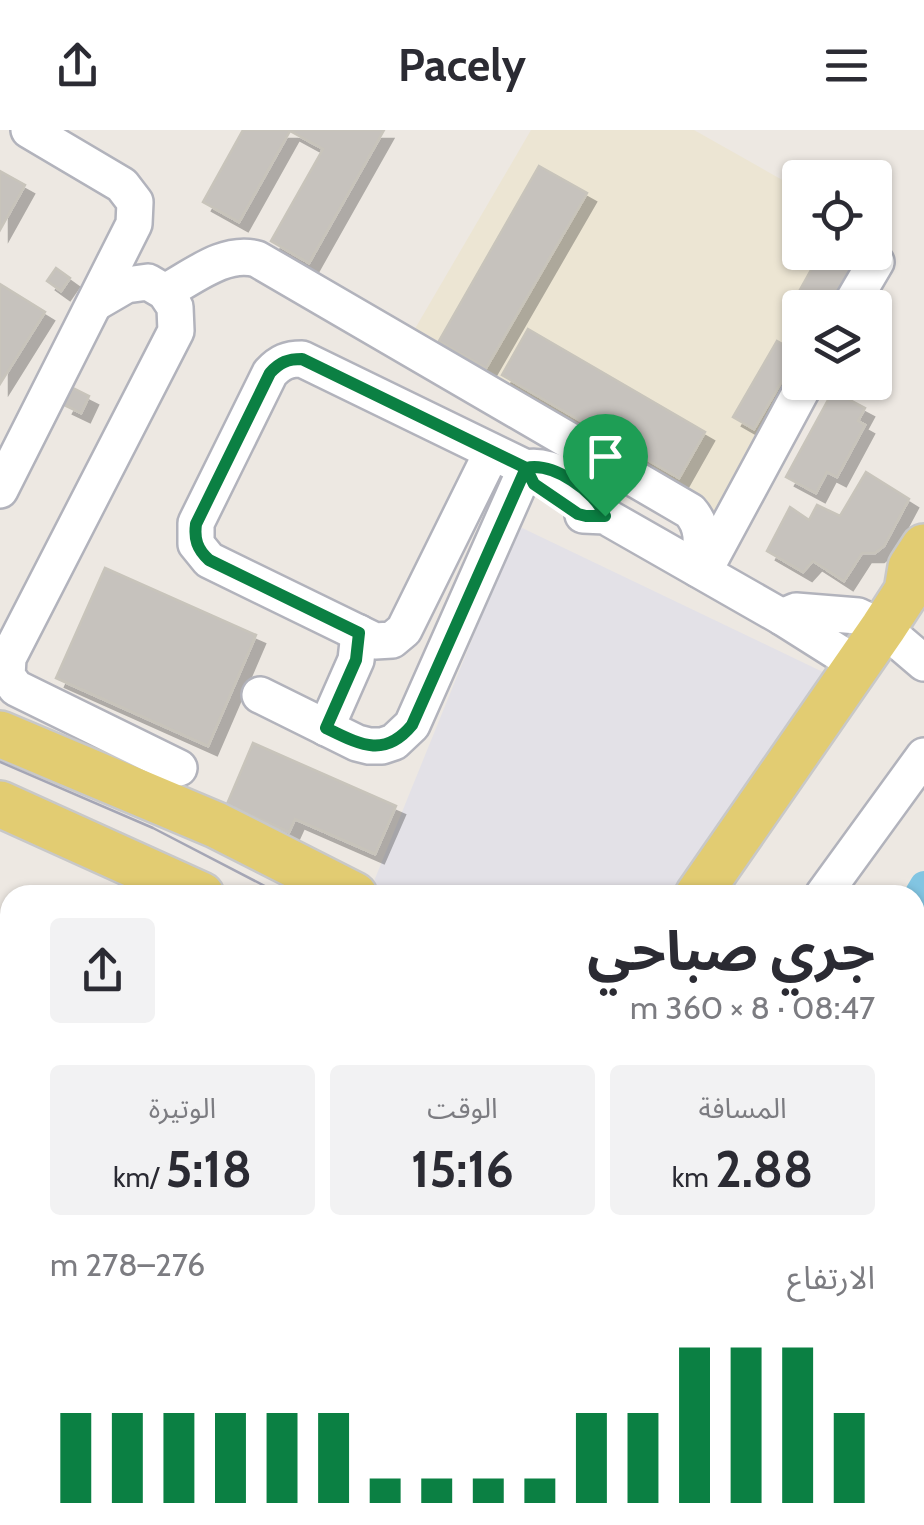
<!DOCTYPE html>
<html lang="ar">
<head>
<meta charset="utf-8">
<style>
	:root { --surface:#fff; --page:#f2f2f3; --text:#2b2b33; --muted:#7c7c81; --accent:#0b8043 }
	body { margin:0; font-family:Cabin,"Noto Sans Arabic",sans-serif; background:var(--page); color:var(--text); direction:rtl; height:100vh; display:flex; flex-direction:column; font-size:38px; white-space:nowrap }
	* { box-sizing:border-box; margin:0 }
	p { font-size:32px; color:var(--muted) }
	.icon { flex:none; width:55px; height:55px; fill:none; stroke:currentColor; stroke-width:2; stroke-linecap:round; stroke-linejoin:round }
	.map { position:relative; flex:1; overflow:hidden; direction:ltr }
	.sheet { position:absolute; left:0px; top:755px; width:925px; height:640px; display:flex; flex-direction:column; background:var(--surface); border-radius:30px 30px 0 0; box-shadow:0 2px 8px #0004; direction:rtl }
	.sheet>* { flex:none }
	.tools { position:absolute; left:782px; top:30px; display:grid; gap:20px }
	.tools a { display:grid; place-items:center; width:110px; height:110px; border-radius:10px; background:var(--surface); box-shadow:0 2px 8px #0004; font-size:50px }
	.pin { position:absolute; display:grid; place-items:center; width:85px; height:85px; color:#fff; margin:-102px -42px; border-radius:50% 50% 50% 0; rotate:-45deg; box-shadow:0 0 10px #0007 }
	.pin .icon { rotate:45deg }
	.round { display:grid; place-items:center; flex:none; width:105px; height:105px; border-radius:10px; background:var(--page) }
	.summary { display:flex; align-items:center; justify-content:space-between; height:170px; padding:0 50px }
	h1 { font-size:55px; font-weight:700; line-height:75px }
	.metrics { display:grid; grid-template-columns:repeat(3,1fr); gap:15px; height:170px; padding:10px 50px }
	.metrics div { display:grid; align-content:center; border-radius:10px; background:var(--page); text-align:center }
	.metrics b { font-size:50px; font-weight:700 }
	.metrics small { font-size:28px; font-weight:400 }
	.metrics p { font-size:28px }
	.chart { height:280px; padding:20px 50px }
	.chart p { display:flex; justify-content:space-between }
	.chart svg { width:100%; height:180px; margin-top:10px; stroke:var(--accent); stroke-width:6 }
	header { display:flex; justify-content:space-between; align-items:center; height:130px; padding:0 50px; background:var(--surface); font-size:45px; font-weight:700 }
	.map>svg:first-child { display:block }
</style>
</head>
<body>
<header><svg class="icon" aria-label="menu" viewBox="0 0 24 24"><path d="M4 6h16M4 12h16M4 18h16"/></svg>Pacely<svg class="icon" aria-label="share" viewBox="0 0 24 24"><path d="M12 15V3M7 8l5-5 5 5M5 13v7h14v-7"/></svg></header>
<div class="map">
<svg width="924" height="1395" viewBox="0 0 924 1395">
	<defs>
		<filter id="shadow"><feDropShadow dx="9" dy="9" stdDeviation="0" flood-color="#0004"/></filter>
	</defs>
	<rect width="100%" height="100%" fill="#ede8e2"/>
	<polygon fill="#e3e1e7" points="518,396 827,544 676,765 393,765 372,756"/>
	<polygon fill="#ece5d3" points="531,0 694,0 800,60 800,122 874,123 800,178 800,230 764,296 725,393 409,209"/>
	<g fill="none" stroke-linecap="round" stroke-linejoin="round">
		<g stroke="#82c5e2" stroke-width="28">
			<polyline points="915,770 924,755"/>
			<polyline points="440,1395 448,1385"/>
		</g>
	</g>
	<g fill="#c6c2bd" stroke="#c8c4bb" stroke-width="2.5" filter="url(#shadow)">
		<polygon points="243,0 384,0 309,133 271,111 323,19 290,1 239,92 203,72"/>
		<polygon points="539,36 587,63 486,238 439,211"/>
		<polygon points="0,41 25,55 0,100"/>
		<polygon points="821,122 833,122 856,136 833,178 800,178 800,192 786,185"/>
		<polygon points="56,138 70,148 61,161 47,151"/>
		<polygon points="0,154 45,182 0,254"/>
		<polygon points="528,199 705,302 679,348 502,245"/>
		<polygon points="777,211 798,223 754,299 733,287"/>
		<polygon points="73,258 89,266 81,283 64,275"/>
		<polygon points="833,261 865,278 858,291 865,295 837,347 827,342 816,363 786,347"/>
		<polygon points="866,342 909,369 884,416 875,423 862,423 844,451 813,431 803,442 767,421 790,377 809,390 817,375 840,386"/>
		<polygon points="105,438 256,505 208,616 56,548"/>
		<polygon points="253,613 396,676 375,724 295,689 289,702 227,674"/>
		<polygon points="658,1385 682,1385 677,1395 654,1395"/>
	</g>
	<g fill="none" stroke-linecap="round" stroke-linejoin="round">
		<defs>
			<g id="minor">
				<path d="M165 162C193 147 225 120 257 129L690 381C706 399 701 417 698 439"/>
				<polyline points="95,173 126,155 148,152 165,162 175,177 176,201 8,528 7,546 16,558 179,638"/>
				<polyline points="849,178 876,132"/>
				<path d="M492 322 404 500 392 510 375 511 209 430 196 414V393L270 243C280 232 288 229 302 229L526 338C553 332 595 361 605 386"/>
				<polyline points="0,360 134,94 135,72 122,55 29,0"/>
				<polyline points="583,385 605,386 782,487 858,535"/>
				<polyline points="704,441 806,252"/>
				<polyline points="782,487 796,481 858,486 883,498 924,533"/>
				<polyline points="260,565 357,613 369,616 382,616 394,612 412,595 526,338"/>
				<polyline points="326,598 356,530 359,503"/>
				<polyline points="823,765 924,626"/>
				<polyline points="0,879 10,884"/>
				<polyline points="0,1123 10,1127"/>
				<polyline points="0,1231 10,1211"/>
				<polyline points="611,1395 616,1385"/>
			</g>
			<g id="major">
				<polyline points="0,604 216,695 354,765"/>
				<polyline points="0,674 201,765"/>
				<polyline points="698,765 883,498 907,461 911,437 924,417"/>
				<polyline points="915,1056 924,1060"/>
				<polyline points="235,1395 243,1385"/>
			</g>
		</defs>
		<use href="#minor" stroke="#b2b3bc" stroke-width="40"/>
		<use href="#major" stroke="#c8c8c8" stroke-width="50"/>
		<use href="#minor" stroke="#fff" stroke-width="35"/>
		<use href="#major" stroke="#e2cc72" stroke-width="45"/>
		<polyline stroke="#a5a6b5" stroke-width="2.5" points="0,632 153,698 282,765"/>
	</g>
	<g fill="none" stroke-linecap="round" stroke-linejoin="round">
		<defs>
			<path id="route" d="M605 386H586L578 384 534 354 526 338 302 229C288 229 280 232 270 243L196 394C194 409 197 419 209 430L359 503 356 530 326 598C359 614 384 629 412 595L526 338C553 332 595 361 605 386"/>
		</defs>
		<use href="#route" stroke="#fff" stroke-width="20"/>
		<use href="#route" stroke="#0b8043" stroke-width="12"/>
	</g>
</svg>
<div class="tools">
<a><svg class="icon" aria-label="locate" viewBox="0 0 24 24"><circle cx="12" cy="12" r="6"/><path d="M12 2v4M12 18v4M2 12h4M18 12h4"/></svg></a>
<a><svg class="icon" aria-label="layers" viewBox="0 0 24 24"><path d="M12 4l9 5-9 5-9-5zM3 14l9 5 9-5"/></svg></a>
</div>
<div class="pin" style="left:605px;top:386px;background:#1e9e55"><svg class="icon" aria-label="arrive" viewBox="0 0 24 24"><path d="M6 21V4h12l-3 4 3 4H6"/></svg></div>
<section class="sheet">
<div class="summary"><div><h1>جري صباحي</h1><p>08:47 · 8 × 360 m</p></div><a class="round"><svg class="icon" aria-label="share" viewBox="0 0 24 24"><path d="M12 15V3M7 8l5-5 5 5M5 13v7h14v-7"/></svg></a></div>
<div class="metrics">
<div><p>المسافة</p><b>2.88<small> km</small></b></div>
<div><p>الوقت</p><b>15:16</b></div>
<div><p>الوتيرة</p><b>5:18<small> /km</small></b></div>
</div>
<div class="chart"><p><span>الارتفاع</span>276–278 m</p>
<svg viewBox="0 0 160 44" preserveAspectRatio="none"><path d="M5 44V22M15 44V22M25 44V22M35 44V22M45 44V22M55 44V22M65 44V38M75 44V38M85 44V38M95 44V38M105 44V22M115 44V22M125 44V6M135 44V6M145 44V6M155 44V22"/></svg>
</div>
</section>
</div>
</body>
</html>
